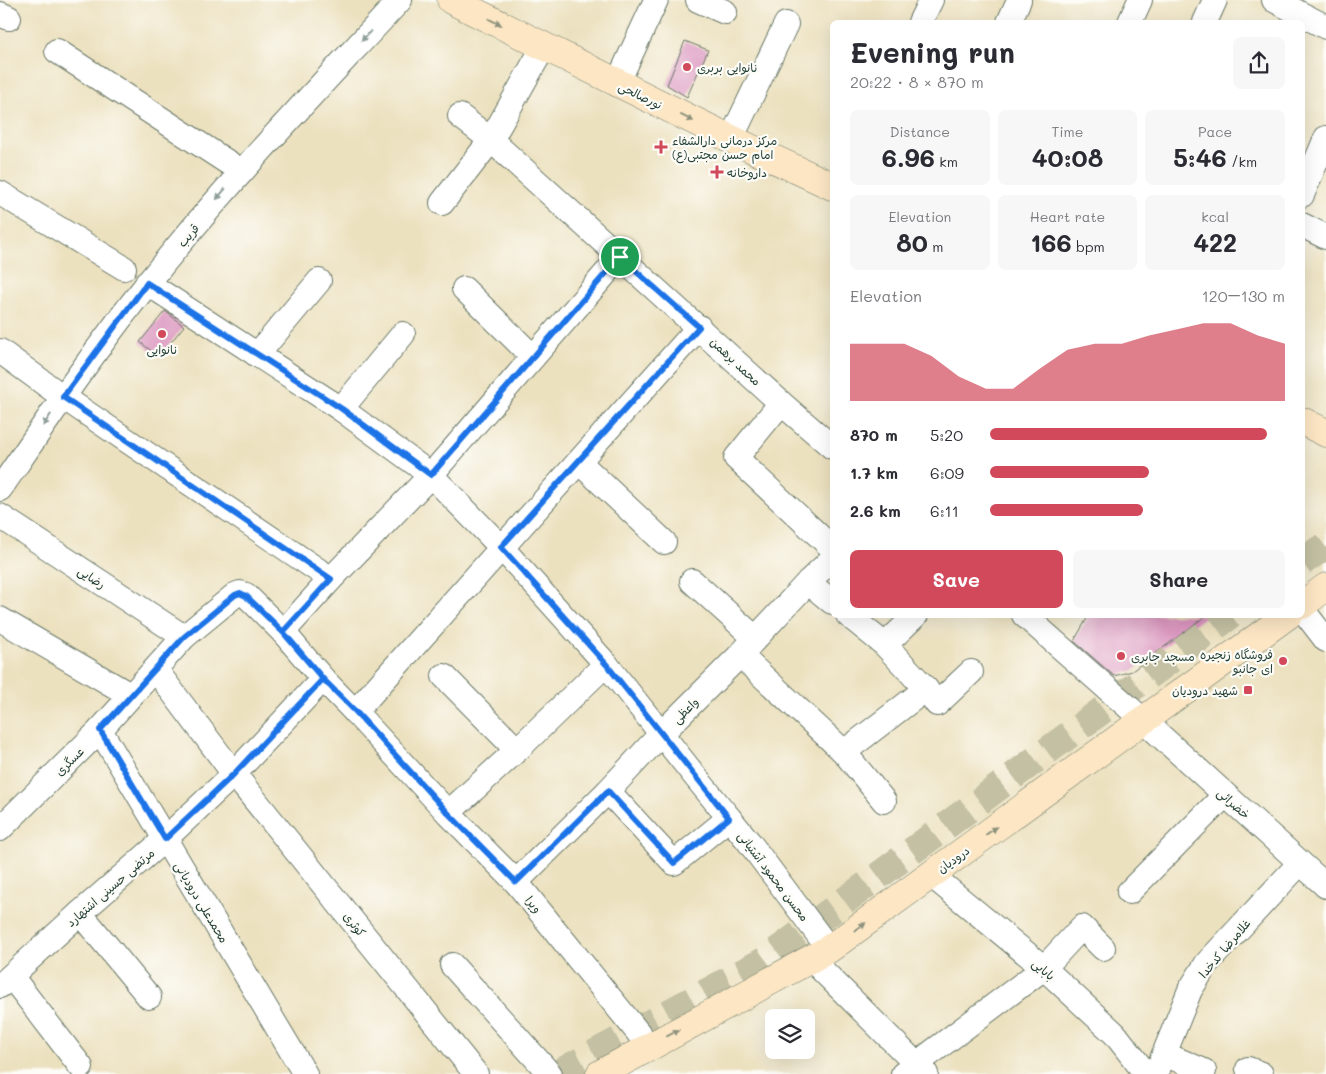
<!DOCTYPE html>
<html lang="en">
<head>
<meta charset="utf-8">
<style>
	:root { --surface:#fff; --page:#f7f7f7; --text:#2b2b33; --muted:#7c7c81; --accent:#d1495b }
	body { margin:0; font-family:Mali,"Playpen Sans Arabic",sans-serif; background:var(--page); color:var(--text); height:100vh; display:flex; flex-direction:column; font-size:19px; white-space:nowrap }
	* { box-sizing:border-box; margin:0 }
	p { font-size:16px; color:var(--muted) }
	.icon { flex:none; width:28px; height:28px; fill:none; stroke:currentColor; stroke-width:2; stroke-linecap:round; stroke-linejoin:round }
	.map { position:relative; flex:1; overflow:hidden }
	.details { position:absolute; left:830px; top:20px; width:475px; height:598px; display:flex; flex-direction:column; background:var(--surface); border-radius:8px; box-shadow:0 5px 20px #0002 }
	.details>* { flex:none }
	.tools { position:absolute; left:765px; top:1009px; display:grid; gap:10px }
	.tools a { display:grid; place-items:center; width:50px; height:50px; border-radius:8px; background:var(--surface); box-shadow:0 5px 20px #0002; font-size:25px }
	.pin { position:absolute; display:grid; place-items:center; width:42px; height:42px; color:#fff; margin:-21px; border:2px solid #fff; border-radius:50%; box-shadow:0 1px 5px #0007 }
	.round { display:grid; place-items:center; flex:none; width:52px; height:52px; border-radius:8px; background:var(--page) }
	.head { display:flex; align-items:center; justify-content:space-between; height:85px; padding:0 20px }
	h1 { font-size:28px; font-weight:700; line-height:38px }
	.figures { display:grid; grid-template-columns:repeat(3,1fr); gap:8px; height:85px; padding:5px 20px }
	.figures div { display:grid; align-content:center; border-radius:8px; background:var(--page); text-align:center }
	.figures b { font-size:25px; font-weight:700 }
	.figures small { font-size:14px; font-weight:400 }
	.figures p { font-size:14px }
	.chart { height:140px; padding:10px 20px }
	.chart p { display:flex; justify-content:space-between }
	.chart svg { width:100%; height:90px; margin-top:5px; fill:var(--accent); opacity:.7 }
	.button { display:flex; gap:10px; margin-top:auto; padding:10px 20px }
	.button a { flex:1; height:58px; border-radius:8px; background:var(--accent); color:#fff; font-size:20px; font-weight:700; line-height:58px; text-align:center }
	.button a+a { background:var(--page); color:var(--text) }
	ul { padding:0 20px; list-style:none; font-size:16px }
	li { display:grid; grid-template-columns:80px 60px 1fr; align-items:center; height:38px }
	li i { height:12px; border-radius:6px; background:var(--accent) }
	.map>svg:first-child { display:block }
</style>
</head>
<body>
<div class="map">
<svg width="1326" height="1074" viewBox="0 0 1326 1074">
	<rect width="100%" height="100%" fill="#fdfcf7"/>
	<filter id="ink" filterUnits="userSpaceOnUse"><feTurbulence type="fractalNoise" baseFrequency=".02" numOctaves="2"/><feDisplacementMap in="SourceGraphic" scale="10" xChannelSelector="R" yChannelSelector="G"/><feConvolveMatrix kernelMatrix="1 2 1 2 8 2 1 2 1" color-interpolation-filters="sRGB"/></filter>
	<filter id="wash" filterUnits="userSpaceOnUse"><feTurbulence type="fractalNoise" baseFrequency=".0096" numOctaves="4" result="noise"/><feDisplacementMap in="SourceGraphic" scale="20" xChannelSelector="R" yChannelSelector="G"/><feGaussianBlur stdDeviation="1.12" result="paint"/><feColorMatrix in="noise" values="0 0 0 0 0 0 0 0 0 0 0 0 0 0 0 0 0 1.4 0 .05"/><feComposite in="paint" operator="in"/></filter>
	<g filter="url(#wash)">
		<rect width="100%" height="100%" fill="#ece1bf"/>
		<g id="blocks">
			<g fill="#db94bf">
				<polygon points="685,41 708,50 687,97 667,85"/>
				<polygon points="165,311 184,326 159,357 140,342"/>
				<polygon points="1089,615 1207,615 1132,671 1114,676 1074,641"/>
			</g>
		</g>
	</g>
	<g filter="url(#ink)">
		<use href="#blocks" fill-opacity="0" stroke="#677665" stroke-width="1"/>
		<g fill="none" stroke-linecap="round" stroke-linejoin="round">
			<g stroke="#c3c0a3" stroke-width="28" stroke-dasharray="28 14" stroke-linecap="butt">
				<polyline points="1302,562 1326,545"/>
				<polyline points="557,1074 762,962 1231,615"/>
			</g>
			<defs>
				<g id="minor">
					<polyline points="698,0 725,12"/>
					<polyline points="1274,0 1326,27"/>
					<polyline points="0,14 9,18"/>
					<polyline points="920,22 931,0"/>
					<polyline points="1009,22 1019,0"/>
					<polyline points="1130,22 1140,0"/>
					<polyline points="1205,22 1215,0"/>
					<polyline points="57,51 241,171"/>
					<polyline points="617,84 656,0"/>
					<polyline points="460,116 491,140 781,403 832,447"/>
					<polyline points="731,139 786,24"/>
					<polyline points="0,193 124,268"/>
					<polyline points="1302,195 1326,138"/>
					<polyline points="442,203 491,140 544,46"/>
					<polyline points="1302,225 1326,237"/>
					<polyline points="147,283 341,409 431,475 501,547 606,664 698,780 749,842 829,949"/>
					<polyline points="464,289 533,357"/>
					<polyline points="0,351 63,397 331,579"/>
					<polyline points="257,355 319,281"/>
					<polyline points="781,403 736,458 832,548"/>
					<polyline points="341,409 403,334"/>
					<polyline points="579,462 664,542"/>
					<path d="M0 489C48 419 95 349 148 283 226 184 314 93 400 0"/>
					<polyline points="0,516 184,637"/>
					<polyline points="692,581 755,638"/>
					<polyline points="808,582 832,602"/>
					<polyline points="1302,609 1326,640"/>
					<polyline points="848,615 885,645 926,689"/>
					<polyline points="1024,615 1143,720 1326,886"/>
					<polyline points="0,619 130,695"/>
					<polyline points="283,632 331,579 431,475 620,257"/>
					<polyline points="885,645 916,615"/>
					<polyline points="740,655 844,752 884,801"/>
					<polyline points="444,676 517,750"/>
					<polyline points="162,678 234,774 476,1074"/>
					<polyline points="355,712 699,327"/>
					<polyline points="100,730 305,1074"/>
					<polyline points="844,752 926,689 937,704 971,672"/>
					<polyline points="608,791 674,863 729,818"/>
					<polyline points="448,813 517,750 606,664"/>
					<polyline points="0,829 100,730 184,637 235,595 240,593 246,595 283,632 323,679 355,712 448,813 516,882 649,1046"/>
					<polyline points="931,875 1044,968 1115,1034 1146,1074"/>
					<polyline points="516,882 608,791 662,733 740,655 808,582 832,559"/>
					<polyline points="1129,892 1225,795"/>
					<polyline points="80,913 149,997"/>
					<polyline points="811,959 926,1074"/>
					<polyline points="452,965 550,1074"/>
					<polyline points="11,976 81,1067"/>
					<polyline points="0,986 80,913 165,839 234,774 323,679"/>
					<polyline points="1164,1054 1204,1071"/>
					<polyline points="1248,1069 1261,1074"/>
					<polyline points="903,1074 1044,968 1082,927 1103,948"/>
					<polyline points="1156,1074 1190,990 1207,963 1300,863"/>
				</g>
				<g id="secondary">
					<polyline points="451,0 731,139 832,186"/>
					<polyline points="1302,421 1326,433"/>
					<polyline points="1302,605 1326,587"/>
					<polyline points="600,1074 829,949 1288,615"/>
				</g>
			</defs>
			<use href="#minor" stroke="#677665" stroke-width="26"/>
			<use href="#secondary" stroke="#677665" stroke-width="29"/>
			<use href="#minor" stroke="#fff" stroke-width="24"/>
			<use href="#secondary" stroke="#fce6c4" stroke-width="28"/>
		</g>
		<defs><path id="oneway-solid" d="M-6-.8H1V-3.2L6.5 0L1 3.2V.8H-6Z" transform="scale(1.25)"/></defs>
		<g fill="#8e927c">
			<use href="#oneway-solid" transform="translate(495 22) rotate(26)"/>
			<use href="#oneway-solid" transform="translate(687 118) rotate(26)"/>
			<use href="#oneway-solid" transform="translate(991 831) rotate(-36)"/>
			<use href="#oneway-solid" transform="translate(860 927) rotate(-36)"/>
			<use href="#oneway-solid" transform="translate(673 1033) rotate(-28)"/>
		</g>
		<g fill="#8f9e9a">
			<use href="#oneway-solid" transform="translate(366 36) rotate(133)"/>
			<use href="#oneway-solid" transform="translate(221 194) rotate(130)"/>
			<use href="#oneway-solid" transform="translate(47 420) rotate(124)"/>
		</g>
	</g>
	<g fill="none" stroke-linecap="round" stroke-linejoin="round" filter="url(#ink)">
		<defs>
			<polyline id="route" points="620,257 431,475 342,409 147,283 63,397 331,579 283,632 323,679 234,774 165,839 100,730 184,637 235,595 240,593 246,596 283,632 323,679 356,712 448,813 516,882 608,791 674,863 729,818 606,664 501,547 699,327 620,257"/>
		</defs>
		<use href="#route" stroke="#fff" stroke-width="10"/>
		<use href="#route" stroke="#1a73e8" stroke-width="6"/>
	</g>
	<g fill="#d1495b" stroke="#fdfcf7" stroke-width="2">
		<circle cx="687" cy="67" r="5"/>
		<path d="M658.5 139.5h5v5h5v5h-5v5h-5v-5h-5v-5h5z"/>
		<path d="M714.5 164.5h5v5h5v5h-5v5h-5v-5h-5v-5h5z"/>
		<circle cx="162" cy="334" r="5"/>
		<circle cx="1121" cy="656" r="5"/>
		<circle cx="1283" cy="661" r="5"/>
		<rect x="1243" y="685" width="10" height="10" rx="2.5"/>
	</g>
	<g text-anchor="middle" dominant-baseline="central" stroke-width="4.5" stroke-linejoin="round" paint-order="stroke">
		<g font-size="12" fill="#1f3d34" stroke="#fdfcf7" text-anchor="start">
			<text x="697" y="67">نانوایی بربری</text>
			<text x="672" y="140">مرکز درمانی دارالشفاء<tspan x="672" dy="14">امام حسن مجتبی(ع)</tspan></text>
			<text x="727" y="172">داروخانه</text>
			<text x="162" y="349" text-anchor="middle">نانوایی</text>
			<text x="1273" y="654" text-anchor="end">فروشگاه زنجیره<tspan x="1273" dy="14">ای جانبو</tspan></text>
			<text x="1131" y="656">مسجد جابری</text>
			<text x="1238" y="690" text-anchor="end">شهید درودیان</text>
		</g>
		<g font-size="12" fill="#1f3d34" stroke="#fdfcf7">
			<text transform="translate(641 95) rotate(26)">نورصالحی</text>
			<text transform="translate(188 235) rotate(-50)">قریب</text>
			<text transform="translate(736 361) rotate(43)">محمد برهمن</text>
			<text transform="translate(92 577) rotate(33)">رضایی</text>
			<text transform="translate(685 710) rotate(-45)">واعظی</text>
			<text transform="translate(69 761) rotate(-45)">عسگری</text>
			<text transform="translate(1234 803) rotate(42)">خضرائی</text>
			<text transform="translate(953 859) rotate(-36)">درودیان</text>
			<text transform="translate(774 876) rotate(53)">محسن محمود آشتیانی</text>
			<text transform="translate(110 887) rotate(-41)">مرتضی حسینی اشتهارد</text>
			<text transform="translate(202 902) rotate(59)">محمدعلی درودیانی</text>
			<text transform="translate(534 904) rotate(51)">ویرا</text>
			<text transform="translate(355 924) rotate(51)">کوثری</text>
			<text transform="translate(1224 948) rotate(-50)">غلامرضا کدخدا</text>
			<text transform="translate(1044 969) rotate(41)">بابایی</text>
		</g>
	</g>
</svg>
<div class="tools">
<a><svg class="icon" aria-label="layers" viewBox="0 0 24 24"><path d="M12 4l9 5-9 5-9-5zM3 14l9 5 9-5"/></svg></a>
</div>
<div class="pin" style="left:620px;top:257px;background:#1e9e55"><svg class="icon" aria-label="arrive" viewBox="0 0 24 24"><path d="M6 21V4h12l-3 4 3 4H6"/></svg></div>
<section class="details">
<div class="head"><div><h1>Evening run</h1><p>20:22 · 8 × 870 m</p></div><a class="round"><svg class="icon" aria-label="share" viewBox="0 0 24 24"><path d="M12 15V3M7 8l5-5 5 5M5 13v7h14v-7"/></svg></a></div>
<div class="figures">
<div><p>Distance</p><b>6.96<small> km</small></b></div>
<div><p>Time</p><b>40:08</b></div>
<div><p>Pace</p><b>5:46<small> /km</small></b></div>
</div>
<div class="figures">
<div><p>Elevation</p><b>80<small> m</small></b></div>
<div><p>Heart rate</p><b>166<small> bpm</small></b></div>
<div><p>kcal</p><b>422</b></div>
</div>
<div class="chart"><p><span>Elevation</span>120–130 m</p>
<svg viewBox="0 0 160 44" preserveAspectRatio="none"><path d="M0 44V16L10 16L20 16L30 22L40 32L50 38L60 38L70 28L80 19L90 16L100 16L110 12L120 9L130 6L140 6L150 12L160 16V44z"/></svg>
</div>
<ul>
<li><b>870 m</b>5:20<i style="width:94%"></i></li>
<li><b>1.7 km</b>6:09<i style="width:54%"></i></li>
<li><b>2.6 km</b>6:11<i style="width:52%"></i></li>
</ul>
<div class="button"><a>Save</a><a>Share</a></div>
</section>
</div>
</body>
</html>
